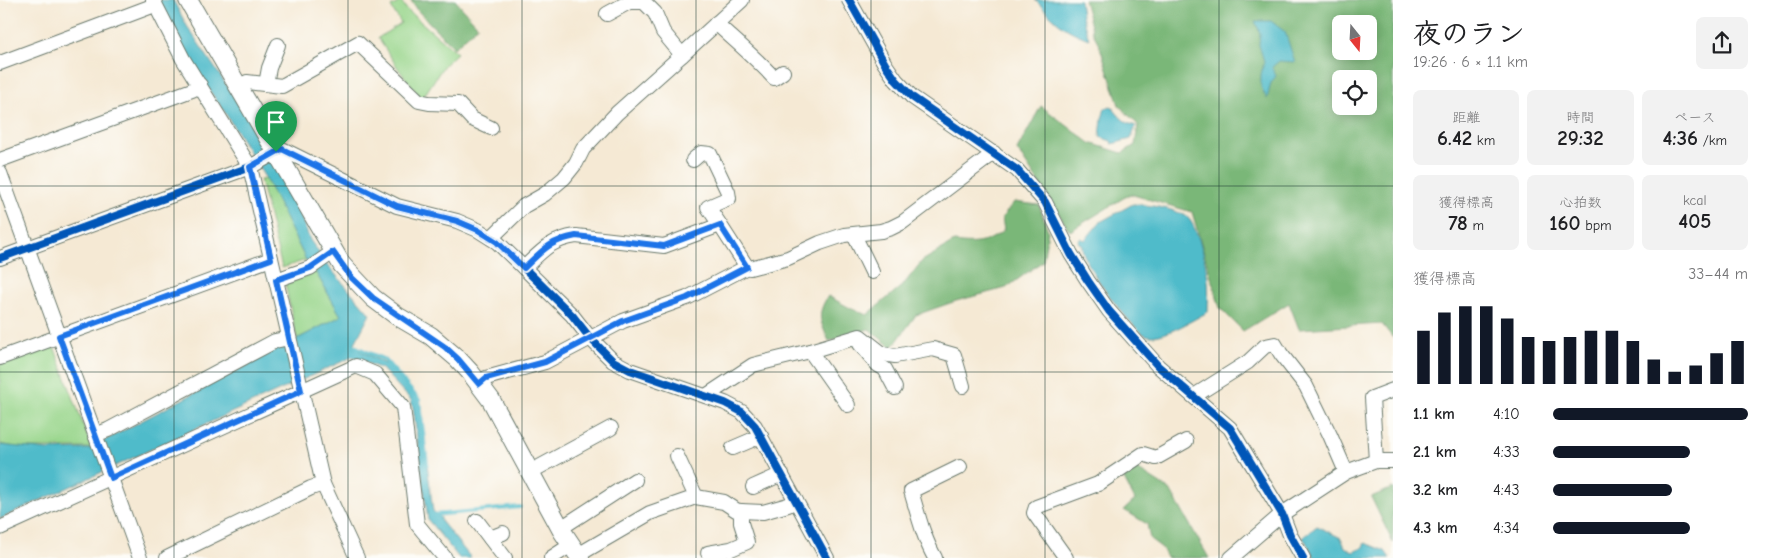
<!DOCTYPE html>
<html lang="ja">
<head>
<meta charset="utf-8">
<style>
	:root { --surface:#fff; --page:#f2f2f2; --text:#202124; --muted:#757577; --accent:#111827 }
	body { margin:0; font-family:"Comic Neue","Klee One",sans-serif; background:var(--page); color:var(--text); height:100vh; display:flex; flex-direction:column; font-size:19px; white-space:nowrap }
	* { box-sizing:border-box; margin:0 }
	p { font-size:16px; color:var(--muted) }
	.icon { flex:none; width:28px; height:28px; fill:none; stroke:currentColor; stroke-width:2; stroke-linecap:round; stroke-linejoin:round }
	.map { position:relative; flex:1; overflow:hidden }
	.drawer { display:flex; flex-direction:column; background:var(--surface); width:375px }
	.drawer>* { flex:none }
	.needle { width:32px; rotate:162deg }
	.controls { position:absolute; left:1332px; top:15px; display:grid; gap:10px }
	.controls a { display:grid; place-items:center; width:45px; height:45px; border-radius:8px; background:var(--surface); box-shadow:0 2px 12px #0003; font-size:25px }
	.pin { position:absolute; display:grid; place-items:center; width:42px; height:42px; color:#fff; margin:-51px -21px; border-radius:50% 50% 50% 0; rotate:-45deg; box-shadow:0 0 5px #0007 }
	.pin .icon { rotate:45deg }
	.round { display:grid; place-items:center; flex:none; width:52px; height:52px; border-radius:8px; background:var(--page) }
	.summary { display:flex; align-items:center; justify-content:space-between; height:85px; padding:0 20px }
	h1 { font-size:28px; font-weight:800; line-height:38px }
	.stats { display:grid; grid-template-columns:repeat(3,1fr); gap:8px; height:85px; padding:5px 20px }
	.stats div { display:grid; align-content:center; border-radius:8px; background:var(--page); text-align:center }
	.stats b { font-size:21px; font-weight:800 }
	.stats small { font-size:14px; font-weight:400 }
	.stats p { font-size:14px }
	.chart { height:140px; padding:10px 20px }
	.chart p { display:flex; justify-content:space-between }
	.chart svg { width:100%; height:90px; margin-top:5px; stroke:var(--accent); stroke-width:6 }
	ul { padding:0 20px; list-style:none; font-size:16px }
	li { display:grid; grid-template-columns:80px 60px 1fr; align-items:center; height:38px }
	li i { height:12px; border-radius:6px; background:var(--accent) }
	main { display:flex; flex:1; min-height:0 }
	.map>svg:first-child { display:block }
</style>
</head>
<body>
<main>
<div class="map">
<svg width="1393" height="558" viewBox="0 0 1393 558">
	<rect width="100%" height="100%" fill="#fdfcf7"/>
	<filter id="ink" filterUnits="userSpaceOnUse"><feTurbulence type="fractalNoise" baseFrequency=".02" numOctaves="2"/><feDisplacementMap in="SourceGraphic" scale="10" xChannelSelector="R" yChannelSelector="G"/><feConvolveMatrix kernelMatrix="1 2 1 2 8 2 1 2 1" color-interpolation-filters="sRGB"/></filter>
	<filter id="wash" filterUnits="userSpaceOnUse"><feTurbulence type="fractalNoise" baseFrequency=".0096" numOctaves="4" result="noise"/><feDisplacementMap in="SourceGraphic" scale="20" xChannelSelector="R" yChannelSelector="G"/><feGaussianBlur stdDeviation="1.12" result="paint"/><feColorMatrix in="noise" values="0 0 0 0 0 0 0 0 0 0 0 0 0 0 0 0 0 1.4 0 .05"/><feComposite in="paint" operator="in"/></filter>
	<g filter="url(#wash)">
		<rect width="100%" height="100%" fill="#f5e9d4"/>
		<g fill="#99d68c" stroke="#5c8a60">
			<polygon points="401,1 407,10 457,53 444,65 422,99 400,71 378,38 401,23 391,7"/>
			<polygon points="266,179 306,260 282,268 260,180"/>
			<polygon points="315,271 341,316 297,339 285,283"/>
			<polygon points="47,345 55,349 92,448 20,448 0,444 0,362"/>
		</g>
		<g fill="#7ab778" stroke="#4c7a56" fill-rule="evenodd">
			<polygon points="411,0 455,0 478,26 454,48 416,9"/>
			<path d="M1084 0H1393V338L1382 324 1299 329 1289 303 1243 331 1220 308 1192 212 1130 194 1070 231 1017 150 1041 106 1090 143 1122 153 1135 145 1138 125 1119 105 1099 44 1093 33ZM1341 24H1369V51H1341ZM1341 79H1369V106H1341Z"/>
			<path d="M1014 202 1039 205 1048 231 1043 261 1006 288 956 301 916 315 892 348 869 329 829 341C820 321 816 315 828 296L852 309 867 315 904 284 922 261 954 242C975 245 987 244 1004 230L1002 218Z"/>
			<polygon points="1134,467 1170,490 1209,558 1167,558 1162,548 1150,539 1147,524 1124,510 1135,500 1123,477"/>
			<polygon points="1393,488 1393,543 1371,497"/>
		</g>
		<g fill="#4fbbca" stroke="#377c7f">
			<polygon points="156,0 173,0 187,26 235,98 276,164 295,202 310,240 329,267 370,314 353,347 388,365 417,398 420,408 433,511 441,518 441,521 471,558 459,558 428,520 413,408 411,400 382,369 352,357 0,519 0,445 48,450 88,449 341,316 315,271 306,260 266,179 224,111 197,73"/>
			<path d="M1035 0H1080L1082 16 1089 39C1061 29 1055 20 1035 0Z"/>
			<polygon points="1255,21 1271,21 1285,32 1295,62 1279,61 1272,67 1276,76 1271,83 1267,99 1261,87 1261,75 1264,61 1259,45 1260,33"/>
			<path d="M1112 107C1119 116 1124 123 1136 126L1131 139 1112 144 1111 141 1100 137 1102 119 1105 108Z"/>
			<path d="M1133 204C1149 205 1172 208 1186 216 1198 225 1207 266 1208 281 1209 291 1208 302 1208 312 1194 319 1168 336 1152 336 1147 336 1142 334 1139 330 1125 319 1080 261 1082 245L1078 242 1080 238 1085 240 1100 222Z"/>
			<polygon points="1317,526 1341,538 1345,547 1353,552 1362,548 1365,543 1385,551 1390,558 1315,558 1303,537"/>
		</g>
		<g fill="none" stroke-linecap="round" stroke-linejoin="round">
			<g stroke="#4fbbca" stroke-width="4">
				<polyline points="350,344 385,360 419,400 427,464"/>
				<polyline points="433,515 520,507"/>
			</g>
		</g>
	</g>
	<g filter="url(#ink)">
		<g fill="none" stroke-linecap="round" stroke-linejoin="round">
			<defs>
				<g id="minor">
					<polyline points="153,0 183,59 250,167 323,484 357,558"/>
					<polyline points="849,0 885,64 896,80 912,97 1017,170 1045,202 1071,254 1088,281 1109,311 1158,366 1230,428 1282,514 1290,535 1303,558"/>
					<path d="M716 23C736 42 756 58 774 78L783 72"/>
					<polyline points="682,55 742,0"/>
					<polyline points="0,63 155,5"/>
					<polyline points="266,84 269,68 278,45"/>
					<polyline points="238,87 247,82 282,86 358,43 419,101 429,103 458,104 472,119 491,128"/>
					<polyline points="0,160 192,90 200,85"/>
					<polyline points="693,160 701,153 710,154 728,192 729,198 708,207 720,225"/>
					<polyline points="0,173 140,558"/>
					<polyline points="854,235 872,272"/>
					<polyline points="491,238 524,206 545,194 564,178 576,163 583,149 617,113 682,55 663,32 655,13 644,2 629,2 607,14"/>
					<polyline points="0,258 250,167 282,149 397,206 457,221 478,230 497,242 524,268 572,315 590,338 613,361 630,370 725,403 742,412 755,426 827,558"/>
					<path d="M524 268C542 251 550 240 576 236L664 246 720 225 747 267 750 268 788 258 820 243 844 235 881 231 891 228 903 222 994 153"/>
					<polyline points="276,280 310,268 333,252"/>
					<polyline points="860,344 878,365 885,369 895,388"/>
					<polyline points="810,351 848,405"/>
					<polyline points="0,358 271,259"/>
					<polyline points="479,384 486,378 545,362 623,321 687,298 747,267"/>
					<polyline points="706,396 753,365 810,351 860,336 883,354 895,356 933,349 954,355 963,386"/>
					<polyline points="1194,396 1248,362 1265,346 1275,344 1281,354 1306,386 1330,435 1346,472"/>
					<polyline points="95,435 108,430 275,341 289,338"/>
					<polyline points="733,448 761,436"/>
					<polyline points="677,456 696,497"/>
					<polyline points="1376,461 1372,398 1393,390"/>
					<polyline points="530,472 611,428"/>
					<polyline points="753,487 782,474"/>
					<polyline points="477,521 505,558"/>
					<polyline points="0,528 356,366 375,374 403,407 417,524 445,558"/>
					<polyline points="561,528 635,480"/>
					<polyline points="490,538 503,533"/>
					<polyline points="708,553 731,549 747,542 741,523 741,511"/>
					<polyline points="578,555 650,513 696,497 724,502 736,510 741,511 763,512 788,505 796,501"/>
					<polyline points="167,558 311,488 323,484"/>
					<polyline points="551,558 571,545"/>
					<path d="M935 558C923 537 918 514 911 491L960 467"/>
					<polyline points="1066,558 1034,513 1036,507 1098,484 1143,454 1156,458 1186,441"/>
					<polyline points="1231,558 1282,514 1346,472 1376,461 1393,461"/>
				</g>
				<polyline id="major" points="188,0 342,265 373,298 397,316 431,336 458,359 470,372 491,400 562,531 580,558"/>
			</defs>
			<use href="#minor" stroke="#6a796c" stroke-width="16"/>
			<use href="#major" stroke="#6a796c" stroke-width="20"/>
			<use href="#minor" stroke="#fff" stroke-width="14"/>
			<use href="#major" stroke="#fff" stroke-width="18"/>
			<defs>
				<g id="cycleway">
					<polyline points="849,0 885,64 896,80 912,97 1017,170 1045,202 1071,254 1088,281 1109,311 1158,366 1230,428 1282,514 1290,535 1303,558"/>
					<polyline points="0,258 250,167 282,149 397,206 457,221 478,230 497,242 524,268 572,315 590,338 613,361 630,370 725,403 742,412 755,426 827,558"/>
				</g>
			</defs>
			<use href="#cycleway" stroke="#fdfcf7" stroke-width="11"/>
			<use href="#cycleway" stroke="#0057b8" stroke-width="8"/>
		</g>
	</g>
	<g fill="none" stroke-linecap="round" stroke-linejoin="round" filter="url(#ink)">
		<defs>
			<path id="route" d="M282 149 397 206 457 221 478 230 497 242 524 268C543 250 549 241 576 236L664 246 720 225 747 267 687 298 623 321 545 362 486 378 479 384 458 359 445 347 373 298 351 277 333 252 310 268 276 280 301 391 111 478 59 336 271 259 250 167Z"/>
		</defs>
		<use href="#route" stroke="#fff" stroke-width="10"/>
		<use href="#route" stroke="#1a73e8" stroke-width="6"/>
	</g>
	<path fill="none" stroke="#1f3d34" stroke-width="1" stroke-opacity="0.55" d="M174 0V558M348 0V558M522 0V558M696 0V558M871 0V558M1045 0V558M1219 0V558M0 186H1393M0 372H1393"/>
</svg>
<div class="controls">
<a><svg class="needle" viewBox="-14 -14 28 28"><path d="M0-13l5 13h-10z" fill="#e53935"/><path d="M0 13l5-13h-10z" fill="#757577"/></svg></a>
<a><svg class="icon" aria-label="locate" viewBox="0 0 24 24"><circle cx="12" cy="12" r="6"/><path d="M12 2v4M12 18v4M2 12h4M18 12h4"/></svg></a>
</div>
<div class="pin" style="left:276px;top:152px;background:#1e9e55"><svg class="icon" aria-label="arrive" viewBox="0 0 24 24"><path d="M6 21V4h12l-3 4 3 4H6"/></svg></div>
</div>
<section class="drawer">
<div class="summary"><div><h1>夜のラン</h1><p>19:26 · 6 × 1.1 km</p></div><a class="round"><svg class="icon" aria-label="share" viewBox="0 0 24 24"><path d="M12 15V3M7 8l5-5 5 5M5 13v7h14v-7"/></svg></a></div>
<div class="stats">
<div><p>距離</p><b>6.42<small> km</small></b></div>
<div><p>時間</p><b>29:32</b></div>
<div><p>ペース</p><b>4:36<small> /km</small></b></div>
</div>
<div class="stats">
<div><p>獲得標高</p><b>78<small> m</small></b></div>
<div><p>心拍数</p><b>160<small> bpm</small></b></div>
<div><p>kcal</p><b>405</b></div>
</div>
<div class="chart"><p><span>獲得標高</span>33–44 m</p>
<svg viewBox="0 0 160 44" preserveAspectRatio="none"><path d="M5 44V18M15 44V9M25 44V6M35 44V6M45 44V12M55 44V21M65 44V23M75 44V21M85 44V18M95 44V18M105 44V23M115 44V32M125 44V38M135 44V35M145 44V29M155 44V23"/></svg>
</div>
<ul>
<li><b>1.1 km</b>4:10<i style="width:100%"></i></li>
<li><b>2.1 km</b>4:33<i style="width:70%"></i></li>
<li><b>3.2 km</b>4:43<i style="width:61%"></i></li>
<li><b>4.3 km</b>4:34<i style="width:70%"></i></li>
</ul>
</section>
</main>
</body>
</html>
